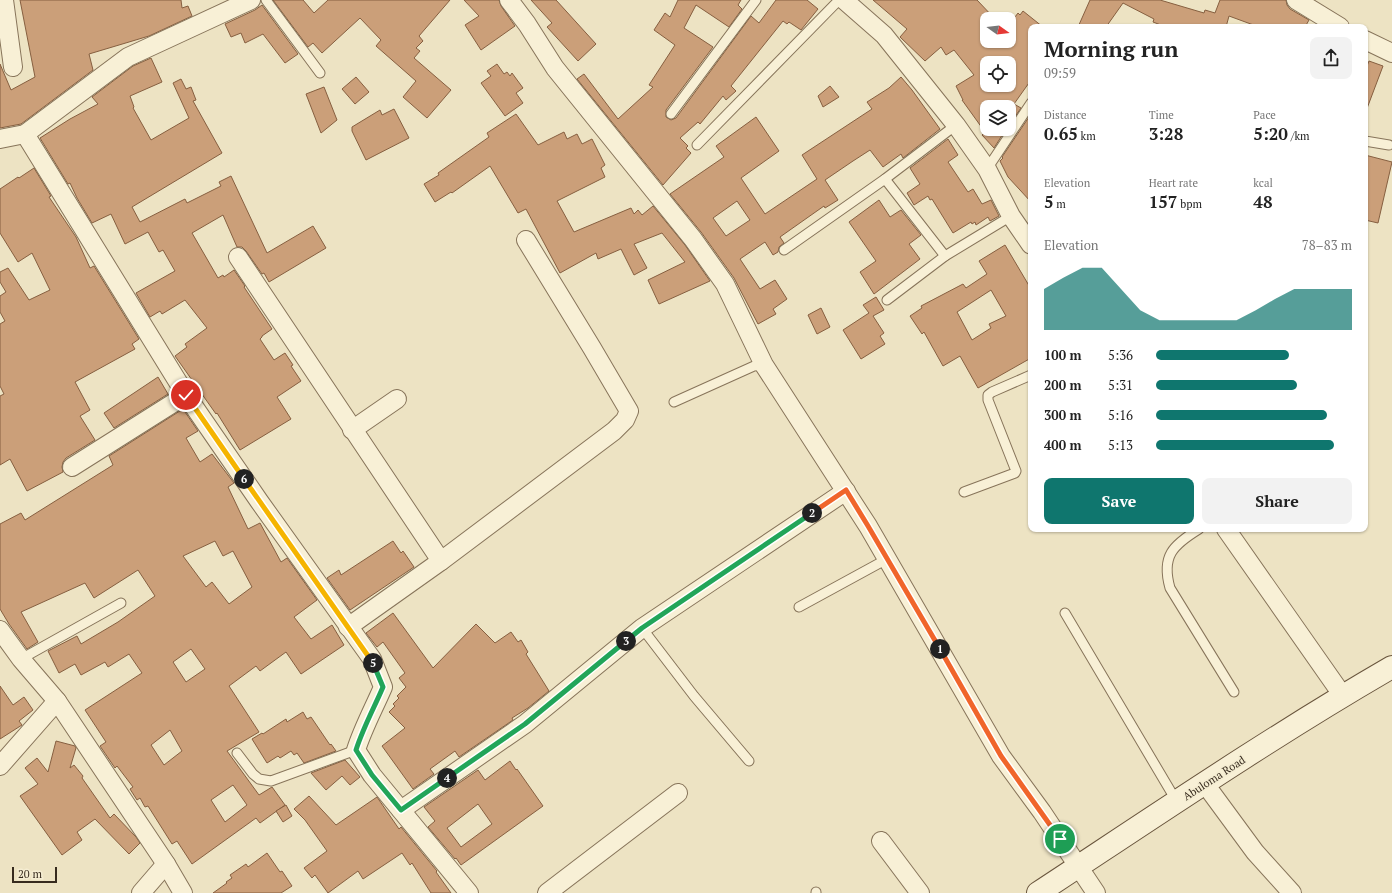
<!DOCTYPE html>
<html lang="en">
<head>
<meta charset="utf-8">
<style>
	:root { --surface:#fff; --page:#f2f2f2; --text:#222; --muted:#767676; --accent:#0f766e }
	body { margin:0; font-family:"PT Serif",serif; background:var(--page); color:var(--text); height:100vh; display:flex; flex-direction:column; font-size:15px; white-space:nowrap }
	* { box-sizing:border-box; margin:0 }
	p { font-size:13px; color:var(--muted) }
	.icon { flex:none; width:22px; height:22px; fill:none; stroke:currentColor; stroke-width:2; stroke-linecap:round; stroke-linejoin:round }
	.map { position:relative; flex:1; overflow:hidden }
	.details { position:absolute; left:1028px; top:24px; width:340px; height:508px; display:flex; flex-direction:column; background:var(--surface); border-radius:8px; box-shadow:0 1px 3px #0004 }
	.details>* { flex:none }
	.needle { width:26px; rotate:104deg }
	.tools { position:absolute; left:980px; top:12px; display:grid; gap:8px }
	.tools a { display:grid; place-items:center; width:36px; height:36px; border-radius:8px; background:var(--surface); box-shadow:0 1px 3px #0004; font-size:20px }
	.scale { position:absolute; left:12px; bottom:10px; width:45px; box-sizing:border-box; padding-left:4px; border:2px solid #372b1e; border-top:0; font-size:11px; line-height:14px; white-space:nowrap; color:#372b1e; -webkit-text-stroke:3px #f5edd2; paint-order:stroke }
	.pin { position:absolute; display:grid; place-items:center; width:34px; height:34px; color:#fff; margin:-17px; border:2px solid #fff; border-radius:50%; box-shadow:0 1px 4px #0007 }
	.km { position:absolute; width:20px; height:20px; margin:-10px; border-radius:50%; background:#222; color:#fff; font-size:11px; line-height:20px; text-align:center }
	.round { display:grid; place-items:center; flex:none; width:42px; height:42px; border-radius:8px; background:var(--page) }
	.head { display:flex; align-items:center; justify-content:space-between; height:68px; padding:0 16px }
	h1 { font-size:22px; font-weight:800; line-height:30px }
	.stats { display:grid; grid-template-columns:repeat(3,1fr); gap:6px; height:68px; padding:4px 16px }
	.stats div { display:grid; align-content:center }
	.stats b { font-size:17px; font-weight:800 }
	.stats small { font-size:11px; font-weight:400 }
	.stats p { font-size:11px }
	.chart { height:112px; padding:8px 16px }
	.chart p { display:flex; justify-content:space-between }
	.chart svg { width:100%; height:72px; margin-top:4px; fill:var(--accent); opacity:.7 }
	.action { display:flex; gap:8px; margin-top:auto; padding:8px 16px }
	.action a { flex:1; height:46px; border-radius:8px; background:var(--accent); color:#fff; font-size:16px; font-weight:800; line-height:46px; text-align:center }
	.action a+a { background:var(--page); color:var(--text) }
	ul { padding:0 16px; list-style:none; font-size:13px }
	li { display:grid; grid-template-columns:64px 48px 1fr; align-items:center; height:30px }
	li i { height:10px; border-radius:5px; background:var(--accent) }
	.map>svg:first-child { display:block }
</style>
</head>
<body>
<div class="map">
<svg width="1392" height="893" viewBox="0 0 1392 893">
	<rect width="100%" height="100%" fill="#ede3c3"/>
	<g fill="#cb9f79" stroke="#865f40" fill-rule="evenodd">
		<polygon points="20,0 181,0 182,8 188,6 192,16 149,36 89,54 93,70 21,124 0,128 0,64 11,90 35,77"/>
		<polygon points="273,0 303,0 314,13 328,0 450,0 419,36 423,41 416,48 420,51 414,58 451,90 427,118 403,97 416,81 376,46 381,40 360,18 322,53 313,43 308,47"/>
		<polygon points="464,0 499,0 501,6 515,26 481,50 465,25 479,16"/>
		<polygon points="531,0 556,0 596,44 578,61 547,27 552,23"/>
		<polygon points="678,0 741,0 738,5 742,9 729,27 696,5 684,28 713,47 666,110 666,117 671,120 676,118 751,16 759,23 776,0 807,0 818,9 801,30 789,22 787,24 783,21 731,86 736,91 726,100 723,96 700,124 698,122 680,138 688,146 686,148 691,153 663,185 577,79 584,74 618,119 653,87 649,85 675,45 654,30 665,13 670,17"/>
		<path d="M873 0H977L995 19H987V41H1009V25L1018 13 1020 15 1023 11 1043 27H1031V80L1014 104 1021 108 1009 125V107H987V129H1006L994 148 982 135 985 132 962 100H963L956 86 974 75 954 50 946 55 941 47 925 61 900 37 907 29ZM987 63H1009V85H987Z"/>
		<polygon points="1090,0 1160,0 1204,13 1205,10 1215,13 1220,0 1286,0 1287,5 1290,9 1309,20 1305,27 1259,27 1229,16 1226,27 1166,27 1153,22 1154,19 1123,3 1106,27 1078,27"/>
		<polygon points="262,5 298,54 285,63 263,34 245,43 241,33 231,37 225,24 255,10"/>
		<polygon points="151,58 162,82 130,96 134,107 133,108 151,140 189,118 173,83 181,79 186,89 191,87 196,100 193,101 222,153 132,207 140,222 185,199 187,203 221,186 219,182 231,176 267,253 313,226 326,248 269,282 264,273 262,274 246,251 242,247 237,247 223,215 192,233 218,278 223,275 224,277 234,270 245,286 244,287 272,329 262,336 262,337 260,339 274,360 285,353 293,365 291,366 301,381 277,397 291,419 240,450 217,413 216,414 175,356 187,347 185,344 207,328 185,300 162,314 160,311 150,317 136,293 175,271 163,250 159,252 148,232 125,244 111,214 92,223 77,198 70,183 68,184 40,138 70,119 98,104 92,97 133,66"/>
		<polygon points="1369,61 1383,66 1366,111 1365,111 1365,71"/>
		<polygon points="497,64 504,74 507,72 510,76 512,73 523,88 516,93 523,103 505,116 481,83 491,76 487,71"/>
		<polygon points="356,77 369,92 355,104 342,89"/>
		<path d="M901 77 912 90 940 129 903 158 901 154 883 167 870 150 853 161 825 180 838 200 825 208 824 206 780 237 784 243 779 247 778 252 773 255 765 242 740 259 760 289 775 280 787 299 773 309 776 314 758 324 734 278 701 232 670 194 724 157 716 146 756 117 779 151 741 178 765 214 817 179 802 155 872 109 867 102 889 88ZM737 201 750 220 726 236 713 218Z"/>
		<polygon points="830,86 839,97 823,107 818,96"/>
		<polygon points="324,87 337,120 321,133 306,94"/>
		<polygon points="394,109 409,138 366,160 352,131 352,127 380,110 382,115"/>
		<polygon points="516,114 538,145 564,132 567,139 577,134 582,144 592,139 605,165 601,168 605,177 557,201 574,232 631,208 634,214 638,210 642,215 653,206 685,245 710,281 659,304 648,280 685,262 662,233 634,244 647,268 634,275 621,249 598,259 596,253 560,273 526,209 518,213 490,166 452,193 451,192 435,202 424,184 439,175 438,173 489,137 487,133"/>
		<polygon points="1031,114 1031,202 1008,177 1000,161 1003,158 1002,157"/>
		<polygon points="948,139 958,155 948,162 968,192 973,189 982,204 991,200 999,216 990,221 988,217 976,225 975,222 972,224 971,222 953,233 932,199 930,200 928,196 914,205 907,193 920,184 910,168"/>
		<polygon points="1365,155 1392,162 1378,223 1365,220"/>
		<polygon points="34,168 51,196 49,197 76,237 90,268 94,266 139,339 132,344 135,349 75,382 90,410 80,416 95,440 66,458 63,462 62,467 63,472 27,491 10,459 0,465 0,396 4,394 0,386 0,324 5,321 0,312 0,296 6,292 0,282 0,272 8,268 29,300 50,290 32,253 18,262 0,233 0,189 18,177 19,178"/>
		<polygon points="879,200 890,217 901,210 921,235 909,244 920,259 874,294 860,272 876,261 849,222"/>
		<path d="M1005 245 1031 289V358L978 388 960 356 943 366 924 332 922 334 910 316 922 308 921 306 963 284 966 288 987 274 979 261ZM991 290 1006 316 989 324 991 328 972 340 957 312Z"/>
		<polygon points="876,297 884,310 873,316 884,333 880,336 885,344 861,359 843,330 869,313 863,305"/>
		<polygon points="821,308 830,327 817,334 808,315"/>
		<polygon points="158,377 168,394 114,428 104,413"/>
		<path d="M183 409 198 431 186 438 200 462 212 454 234 483 228 487 248 529 260 523 281 562 287 558 317 600 294 617 311 639 332 625 344 645 301 674 286 652 260 671 256 666 229 686 259 732 227 751 259 795 272 787 285 805 260 823 256 818 192 864 177 841 172 844 148 806 145 807 140 798 137 800 130 789 133 787 117 766 115 768 100 746 106 742 85 710 142 673 129 654 108 667 105 662 81 675 75 664 59 673 48 651 77 636 81 644 118 622 155 596 138 570 94 598 85 583 21 612 38 642 27 649 9 624 0 609V524L21 513 25 520 113 465 109 456ZM215 541 223 556 233 551 252 587 229 604 212 582 206 587 183 556ZM191 649 205 669 186 682 173 662ZM170 730 182 751 164 765 151 745ZM233 785 247 805 225 822 211 800Z"/>
		<polygon points="393,541 401,553 403,551 414,567 350,610 327,578 339,570 341,575"/>
		<polygon points="393,613 433,668 476,624 495,643 511,632 518,642 521,640 528,652 526,654 549,691 528,708 512,718 513,720 459,757 455,751 430,769 434,774 413,789 382,746 405,728 389,712 395,706 393,704 399,698 397,696 406,687 399,678 405,673 383,642 377,647 366,633"/>
		<polygon points="0,686 13,705 24,697 33,710 19,721 22,725 0,739"/>
		<polygon points="303,712 307,719 311,717 330,745 331,744 336,751 304,763 297,753 294,755 291,751 280,758 278,756 267,763 252,739 262,733 263,734 286,719 287,722"/>
		<polygon points="56,741 75,746 76,748 70,768 74,765 83,776 82,778 110,818 114,814 136,837 140,843 129,854 95,819 77,832 82,840 62,855 20,796 38,784 25,768 37,758 48,772"/>
		<polygon points="345,760 360,777 350,785 342,776 326,790 311,773"/>
		<path d="M510 761 516 770 517 769 543 806 461 865 456 858 455 859 428 827 435 821 424 807 478 770 485 780ZM478 804 492 824 461 847 447 828Z"/>
		<polygon points="309,796 336,825 377,797 399,829 401,827 437,871 436,872 451,893 431,893 412,863 410,865 402,853 363,879 358,871 328,893 315,875 312,878 304,868 327,851 305,820 294,809"/>
		<polygon points="286,805 292,816 283,822 276,811"/>
		<polygon points="267,853 280,872 282,871 292,886 281,893 213,893 227,883 226,882 232,878 230,875 246,864 248,867"/>
	</g>
	<g fill="none" stroke-linecap="round" stroke-linejoin="round">
		<defs>
			<g id="lane">
				<polyline points="266,0 320,73"/>
				<polyline points="671,114 756,0"/>
				<polyline points="1365,141 1389,145"/>
				<polyline points="697,145 839,0"/>
				<polyline points="987,169 1031,103"/>
				<polyline points="885,179 945,256"/>
				<polyline points="784,250 885,179 956,125"/>
				<polyline points="887,300 945,256 1011,216"/>
				<polyline points="674,402 754,366 764,365"/>
				<polyline points="964,492 1015,473 1016,471 988,400 988,395 992,392 1031,375"/>
				<path d="M1199 529C1173 545 1161 556 1170 588L1234 692"/>
				<polyline points="799,607 887,559"/>
				<polyline points="1065,613 1177,802"/>
				<polyline points="642,628 694,696 749,761"/>
				<polyline points="21,659 121,603"/>
				<polyline points="237,753 253,774 259,779 271,781 356,750"/>
				<polyline points="816,892 816,893"/>
			</g>
			<g id="street">
				<polyline points="4,0 13,67"/>
				<polyline points="509,0 527,24 555,68 693,239 725,284 764,365 868,526 1001,756 1042,812 1096,893"/>
				<polyline points="844,0 884,35 956,125 987,169 1011,216 1031,245"/>
				<polyline points="1296,0 1340,27"/>
				<polyline points="1365,40 1392,53"/>
				<path d="M25 134 186 395 259 501 372 659 383 687C374 708 363 728 356 750L372 775 469 893"/>
				<polyline points="0,139 25,134 128,57 251,0"/>
				<polyline points="238,257 441,561"/>
				<polyline points="352,430 397,399"/>
				<polyline points="72,467 186,395"/>
				<polyline points="1226,529 1343,696"/>
				<polyline points="348,627 441,561 614,431 625,420 629,411 592,348 526,240"/>
				<polyline points="0,630 21,659 57,701 166,864 183,893"/>
				<polyline points="0,766 57,701"/>
				<polyline points="1205,784 1255,852 1292,893"/>
				<polyline points="401,810 525,724 642,628 846,491"/>
				<polyline points="881,841 920,893"/>
				<polyline points="141,893 166,864"/>
				<polyline points="547,893 678,793"/>
			</g>
			<path id="secondary" d="M1038 893C1155 816 1271 737 1392 667"/>
		</defs>
		<use href="#lane" stroke="#87745a" stroke-width="11"/>
		<use href="#street" stroke="#87745a" stroke-width="20"/>
		<use href="#secondary" stroke="#69553d" stroke-width="24"/>
		<use href="#lane" stroke="#f8f0d6" stroke-width="9"/>
		<use href="#street" stroke="#f8f0d6" stroke-width="18"/>
		<use href="#secondary" stroke="#f8f0d6" stroke-width="22"/>
	</g>
	<g fill="none" stroke-linecap="round" stroke-linejoin="round">
		<defs>
			<polyline id="split-1" points="940,649 1001,756 1060,839"/>
			<polyline id="split-2" points="812,513 846,490 868,526 940,649"/>
			<polyline id="split-3" points="626,641 642,628 812,513"/>
			<polyline id="split-4" points="447,778 525,724 626,641"/>
			<path id="split-5" d="M373 663 383 687C374 708 363 728 356 750L372 775 401 810 447 778"/>
			<polyline id="split-6" points="244,479 373,663"/>
			<polyline id="split-7" points="186,395 244,479"/>
		</defs>
		<use href="#split-1" stroke="#fff" stroke-width="8"/>
		<use href="#split-2" stroke="#fff" stroke-width="8"/>
		<use href="#split-3" stroke="#fff" stroke-width="8"/>
		<use href="#split-4" stroke="#fff" stroke-width="8"/>
		<use href="#split-5" stroke="#fff" stroke-width="8"/>
		<use href="#split-6" stroke="#fff" stroke-width="8"/>
		<use href="#split-7" stroke="#fff" stroke-width="8"/>
		<use href="#split-1" stroke="#f0652b" stroke-width="5"/>
		<use href="#split-2" stroke="#f0652b" stroke-width="5"/>
		<use href="#split-3" stroke="#22a559" stroke-width="5"/>
		<use href="#split-4" stroke="#22a559" stroke-width="5"/>
		<use href="#split-5" stroke="#22a559" stroke-width="5"/>
		<use href="#split-6" stroke="#f5b400" stroke-width="5"/>
		<use href="#split-7" stroke="#f5b400" stroke-width="5"/>
	</g>
	<g text-anchor="middle" dominant-baseline="central" stroke-width="3.5" stroke-linejoin="round" paint-order="stroke">
		<g font-size="11" fill="#372b1e" stroke="#f5edd2">
			<text transform="translate(1214 778) rotate(-33)">Abuloma Road</text>
		</g>
	</g>
</svg>
<div class="tools">
<a><svg class="needle" viewBox="-14 -14 28 28"><path d="M0-13l5 13h-10z" fill="#e53935"/><path d="M0 13l5-13h-10z" fill="#767676"/></svg></a>
<a><svg class="icon" aria-label="locate" viewBox="0 0 24 24"><circle cx="12" cy="12" r="6"/><path d="M12 2v4M12 18v4M2 12h4M18 12h4"/></svg></a>
<a><svg class="icon" aria-label="layers" viewBox="0 0 24 24"><path d="M12 4l9 5-9 5-9-5zM3 14l9 5 9-5"/></svg></a>
</div>
<div class="scale">20 m</div>
<div class="pin" style="left:1060px;top:839px;background:#1e9e55"><svg class="icon" aria-label="arrive" viewBox="0 0 24 24"><path d="M6 21V4h12l-3 4 3 4H6"/></svg></div>
<div class="pin" style="left:186px;top:395px;background:#d93025"><svg class="icon" aria-label="check" viewBox="0 0 24 24"><path d="M5 12l5 5 9-10"/></svg></div>
<b class="km" style="left:940px;top:649px">1</b>
<b class="km" style="left:812px;top:513px">2</b>
<b class="km" style="left:626px;top:641px">3</b>
<b class="km" style="left:447px;top:778px">4</b>
<b class="km" style="left:373px;top:663px">5</b>
<b class="km" style="left:244px;top:479px">6</b>
<section class="details">
<div class="head"><div><h1>Morning run</h1><p>09:59</p></div><a class="round"><svg class="icon" aria-label="share" viewBox="0 0 24 24"><path d="M12 15V3M7 8l5-5 5 5M5 13v7h14v-7"/></svg></a></div>
<div class="stats">
<div><p>Distance</p><b>0.65<small> km</small></b></div>
<div><p>Time</p><b>3:28</b></div>
<div><p>Pace</p><b>5:20<small> /km</small></b></div>
</div>
<div class="stats">
<div><p>Elevation</p><b>5<small> m</small></b></div>
<div><p>Heart rate</p><b>157<small> bpm</small></b></div>
<div><p>kcal</p><b>48</b></div>
</div>
<div class="chart"><p><span>Elevation</span>78–83 m</p>
<svg viewBox="0 0 160 44" preserveAspectRatio="none"><path d="M0 44V19L10 12L20 6L30 6L40 19L50 32L60 38L70 38L80 38L90 38L100 38L110 32L120 25L130 19L140 19L150 19L160 19V44z"/></svg>
</div>
<ul>
<li><b>100 m</b>5:36<i style="width:68%"></i></li>
<li><b>200 m</b>5:31<i style="width:72%"></i></li>
<li><b>300 m</b>5:16<i style="width:87%"></i></li>
<li><b>400 m</b>5:13<i style="width:91%"></i></li>
</ul>
<div class="action"><a>Save</a><a>Share</a></div>
</section>
</div>
</body>
</html>
